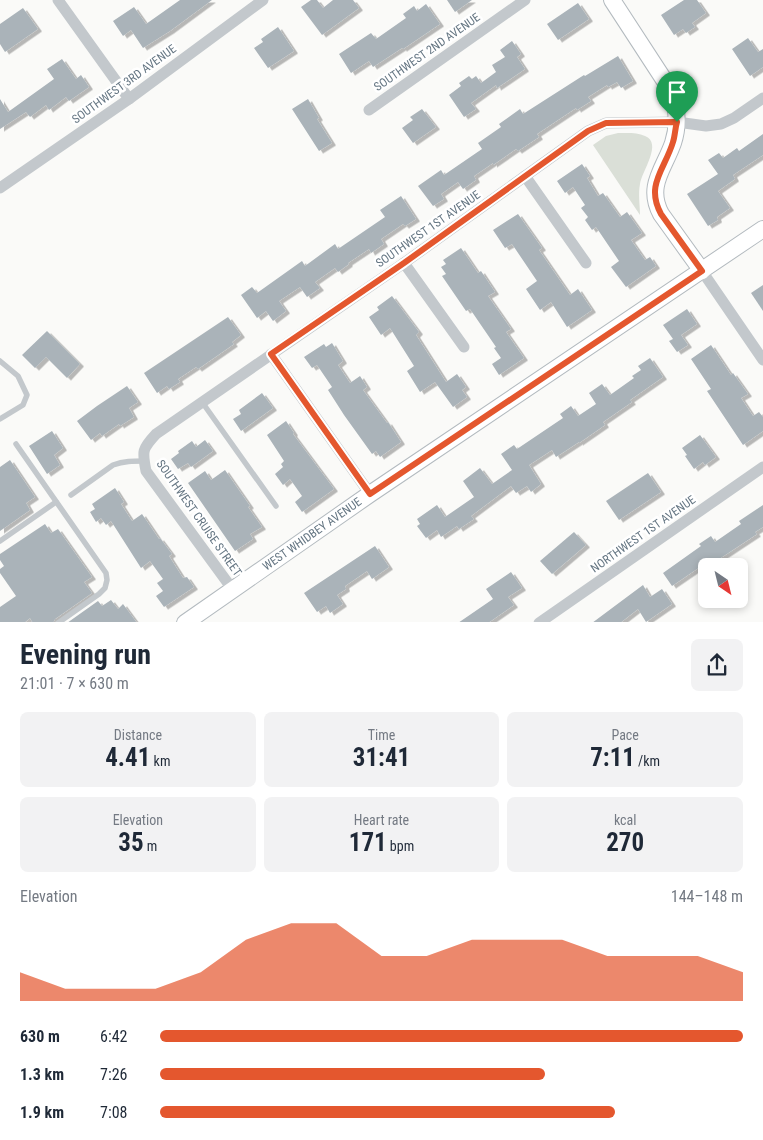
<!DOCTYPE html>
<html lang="en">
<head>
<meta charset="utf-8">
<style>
	:root { --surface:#fff; --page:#f2f2f3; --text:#1f2937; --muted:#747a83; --accent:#e4572e }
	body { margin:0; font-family:"Roboto Condensed",sans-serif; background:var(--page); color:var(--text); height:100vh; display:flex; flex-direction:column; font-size:19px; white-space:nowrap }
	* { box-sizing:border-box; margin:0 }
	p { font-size:16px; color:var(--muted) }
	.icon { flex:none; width:28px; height:28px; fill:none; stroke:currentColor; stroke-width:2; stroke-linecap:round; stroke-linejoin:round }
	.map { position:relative; height:622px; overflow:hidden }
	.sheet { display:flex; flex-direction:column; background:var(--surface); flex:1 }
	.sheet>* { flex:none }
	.needle { width:32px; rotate:145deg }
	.fabs { position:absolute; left:698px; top:558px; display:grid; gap:10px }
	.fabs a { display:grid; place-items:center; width:50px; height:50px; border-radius:8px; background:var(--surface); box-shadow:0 2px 8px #0003; font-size:25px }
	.pin { position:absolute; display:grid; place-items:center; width:42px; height:42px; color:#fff; margin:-51px -21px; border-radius:50% 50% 50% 0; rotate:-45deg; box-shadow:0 0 5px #0007 }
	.pin .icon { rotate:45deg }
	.round { display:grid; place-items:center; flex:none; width:52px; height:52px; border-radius:8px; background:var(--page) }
	.head { display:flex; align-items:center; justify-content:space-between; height:85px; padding:0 20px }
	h1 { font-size:28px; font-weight:700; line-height:38px }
	.metrics { display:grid; grid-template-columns:repeat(3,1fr); gap:8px; height:85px; padding:5px 20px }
	.metrics div { display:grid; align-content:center; border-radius:8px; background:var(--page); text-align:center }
	.metrics b { font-size:25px; font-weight:700 }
	.metrics small { font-size:14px; font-weight:400 }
	.metrics p { font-size:14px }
	.chart { height:140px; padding:10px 20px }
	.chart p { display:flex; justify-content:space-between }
	.chart svg { width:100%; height:90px; margin-top:5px; fill:var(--accent); opacity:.7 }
	ul { padding:0 20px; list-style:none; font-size:16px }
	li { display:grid; grid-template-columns:80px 60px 1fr; align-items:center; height:38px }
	li i { height:12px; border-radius:6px; background:var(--accent) }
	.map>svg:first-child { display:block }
</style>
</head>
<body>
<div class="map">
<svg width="763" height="623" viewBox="0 0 763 623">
	<defs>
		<filter id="shadow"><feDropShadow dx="4" dy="2.5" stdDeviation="0" flood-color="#0004"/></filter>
	</defs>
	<rect width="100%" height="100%" fill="#fafaf8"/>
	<path fill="#dadfd7" d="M618 133C626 133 637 132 645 136 663 143 642 171 640 184 638 194 640 205 640 215L593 145 606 136Z"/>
	<g fill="#aab3b9" filter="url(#shadow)">
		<polygon points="180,0 212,0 170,31 143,48 131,30 123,36 113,21 134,7 146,24"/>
		<polygon points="311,0 317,0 323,8 333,0 353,0 359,8 322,35 301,7"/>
		<polygon points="447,0 472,0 455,12"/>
		<polygon points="684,0 697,0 706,13 692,23 695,27 686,33 683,29 674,35 661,15"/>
		<polygon points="578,3 589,19 558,40 547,24"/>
		<polygon points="426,4 440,24 403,49 402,48 373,67 369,61 351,73 339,54 371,33 376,39 406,18 403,14 414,6 417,11"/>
		<polygon points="23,8 38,29 5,52 0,44 0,24"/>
		<polygon points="278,27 294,51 268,68 254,48 263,42 261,39"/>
		<polygon points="748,38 758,52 763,49 763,67 750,76 732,49"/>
		<polygon points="512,41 521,54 517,57 525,69 497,88 496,85 471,103 476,109 464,117 449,95 461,86 459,83 469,76 472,79 476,76 481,83 496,72 492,65 505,57 500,50"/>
		<polygon points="618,56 633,81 621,88 617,82 608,87 607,85 588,97 591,101 577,110 576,108 537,134 539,137 518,151 516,149 493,165 493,163 474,176 476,180 463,189 458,182 441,194 444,199 433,206 418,186 441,170 444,175 482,149 478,143 501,127 499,124 520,109 523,114 584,75 585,76"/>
		<polygon points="62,59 76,79 81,75 89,87 69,101 66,97 49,110 46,105 30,117 26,112 0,129 0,99 8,112 54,79 47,69"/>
		<polygon points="308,99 319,118 317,119 332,143 319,151 292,109"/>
		<polygon points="422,109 436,127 413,143 402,128 413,120 410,117"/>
		<polygon points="763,134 763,155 733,175 735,179 718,191 730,208 717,217 718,220 708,226 687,194 718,174 708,160 719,153 723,158 737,148 739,151"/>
		<polygon points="582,164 590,176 587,178 598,196 603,193 620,217 627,212 642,233 631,240 645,260 650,257 656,266 626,287 611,267 619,261 596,227 592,230 585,220 588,217 581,208 585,205 573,187 565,193 557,181"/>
		<polygon points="401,196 416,219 405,226 403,224 381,239 384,244 371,253 369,249 348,263 349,264 338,272 335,268 315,282 320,288 307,297 300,287 279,301 286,311 273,321 266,311 257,318 241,295 252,287 257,293 302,261 305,266 335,244 338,249 385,217 380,210"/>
		<polygon points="518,214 542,248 539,250 570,295 578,289 592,310 567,327 551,302 540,310 526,289 537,281 512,244 505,248 493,230"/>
		<polygon points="461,248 478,273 481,271 495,292 488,296 511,329 506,332 524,358 499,375 492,364 501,358 494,348 496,347 470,309 466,311 442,276 446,274 441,267 446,264 443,260"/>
		<polygon points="763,285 763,311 751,293"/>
		<polygon points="392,296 419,332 416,335 446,382 457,374 466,387 462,390 467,397 453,407 435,382 420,392 407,371 414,366 390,328 381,335 369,317 379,310 377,307"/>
		<polygon points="687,309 697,324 681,335 688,345 677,352 669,341 673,339 663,325"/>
		<polygon points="228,317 241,335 232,342 234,344 198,369 196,367 178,379 180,382 169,389 167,386 157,393 144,373"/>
		<polygon points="47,331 80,364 67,378 46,357 35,368 22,355"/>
		<polygon points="332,343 343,361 338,365 350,383 360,376 367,387 363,390 387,423 388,422 401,442 380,457 376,451 372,454 344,415 328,390 332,387 317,365 312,368 304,357 324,344 326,347"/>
		<polygon points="711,345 731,375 733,373 748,394 741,398 753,416 759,412 763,417 763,431 743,445 707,391 711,389 691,359"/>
		<polygon points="650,358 663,377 630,400 632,402 603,422 605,425 579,443 579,442 556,457 552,450 529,465 541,484 531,492 527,486 516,493 511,486 471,516 474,519 459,529 457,526 441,537 437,530 426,538 417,526 420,524 417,519 437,505 445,517 474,497 463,481 480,468 492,484 512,470 501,454 514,445 517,449 563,418 560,414 571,406 578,416 596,404 589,393 602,384 610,395 634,378 632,376 641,370 638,366"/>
		<polygon points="127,386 138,402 129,408 134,417 120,426 119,424 102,436 100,433 91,440 77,421 97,406"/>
		<polygon points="262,393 273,408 241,431 233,419 241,414 239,410"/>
		<polygon points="286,421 294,433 293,434 334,489 302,512 295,502 302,496 290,479 283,485 275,474 283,467 281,464 284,461 267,435"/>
		<polygon points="52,431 63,448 54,455 60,465 47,474 29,446"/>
		<polygon points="700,435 716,457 705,465 703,462 694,469 685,456 687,455 682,448"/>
		<polygon points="205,440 213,451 191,467 188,463 178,469 171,459 179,453 178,451 192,441 196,447"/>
		<polygon points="10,460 35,497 26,503 30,510 0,531 0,467"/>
		<polygon points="225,470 250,506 248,507 262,527 250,534 253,539 235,551 188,483 205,471 211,480"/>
		<polygon points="648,473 661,492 619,520 606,501"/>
		<polygon points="115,488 124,502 121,504 132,521 142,514 159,539 160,538 172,554 169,556 183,578 187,577 194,587 164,607 156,596 163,591 157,583 163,579 150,561 141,568 111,521 106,525 101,518 96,522 90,512 95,509 92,504"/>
		<polygon points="763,505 763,527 755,532 757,534 713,563 710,560 672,586 663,573 701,546 699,544 711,536 715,542 741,524 739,521"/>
		<polygon points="45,524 51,533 58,529 92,577 84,582 92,593 55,619 53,623 33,623 30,618 24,623 0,623 0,607 16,596 0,573 0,569 4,566 0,560 0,554"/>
		<polygon points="574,532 586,545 552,574 540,561"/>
		<polygon points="375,546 389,567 372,579 367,571 345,586 346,589 337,595 343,604 330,613 326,606 317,612 304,593"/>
		<polygon points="511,572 522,588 508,597 514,605 488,623 458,623 493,599 486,589"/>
		<polygon points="643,585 650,597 662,589 672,604 646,622 638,609 620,623 592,623"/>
		<polygon points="111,600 118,609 123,604 137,623 67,623 98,601 102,606"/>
	</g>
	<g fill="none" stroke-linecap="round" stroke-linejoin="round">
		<defs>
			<g id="secondary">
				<path d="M612 0 670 89C677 106 679 125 673 143 664 169 646 186 661 214L702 271"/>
				<polyline points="185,623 370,494 763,229"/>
			</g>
		</defs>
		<use href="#secondary" stroke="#b3babf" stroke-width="18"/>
		<g stroke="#c3c8cc" stroke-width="5.5">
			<polyline points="0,361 18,376 27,395 23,405 0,419"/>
			<polyline points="202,402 276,506"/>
			<polyline points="16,444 106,573 107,580 105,588 99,594 58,623"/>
			<path d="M71 495 113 465C124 461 133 461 144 461"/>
			<polyline points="0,541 56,502"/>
		</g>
		<g stroke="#c3c8cc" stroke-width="11">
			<polyline points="58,0 129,99"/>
			<polyline points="369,110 525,0"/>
			<polyline points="525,176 586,263"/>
			<polyline points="0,188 129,99 263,0"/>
			<polyline points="404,263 464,347"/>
			<polyline points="702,271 763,360"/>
			<polyline points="271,354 370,494"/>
			<path d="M233 590 146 471C142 451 142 449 156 434L404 263 588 131 606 123 677 122 706 126 721 124 734 118 763 98"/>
			<polyline points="539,623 763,467"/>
		</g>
		<use href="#secondary" stroke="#fff" stroke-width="16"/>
	</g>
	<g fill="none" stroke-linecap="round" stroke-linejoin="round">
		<defs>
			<path id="route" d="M677 122C675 129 675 136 673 142 665 169 645 185 661 214L702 271 370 494 271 354 404 263 588 131 606 123Z"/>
		</defs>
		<use href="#route" stroke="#fff" stroke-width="10"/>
		<use href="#route" stroke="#e4572e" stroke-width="6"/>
	</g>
	<g text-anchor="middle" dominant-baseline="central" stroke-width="5" stroke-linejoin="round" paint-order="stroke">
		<g font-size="12" fill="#657683" stroke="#fff">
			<text transform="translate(427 52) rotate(-35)">SOUTHWEST 2ND AVENUE</text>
			<text transform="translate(124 84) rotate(-36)">SOUTHWEST 3RD AVENUE</text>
			<text transform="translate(428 229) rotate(-35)">SOUTHWEST 1ST AVENUE</text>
			<text transform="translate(199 518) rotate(55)">SOUTHWEST CRUISE STREET</text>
			<text transform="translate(312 534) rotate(-35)">WEST WHIDBEY AVENUE</text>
			<text transform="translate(643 534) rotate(-35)">NORTHWEST 1ST AVENUE</text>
		</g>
	</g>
</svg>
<div class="fabs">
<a><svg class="needle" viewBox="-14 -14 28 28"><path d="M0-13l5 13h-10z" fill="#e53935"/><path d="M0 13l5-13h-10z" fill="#747a83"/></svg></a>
</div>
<div class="pin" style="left:677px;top:122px;background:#1e9e55"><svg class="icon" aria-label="arrive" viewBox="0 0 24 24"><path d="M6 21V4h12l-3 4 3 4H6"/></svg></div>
</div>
<section class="sheet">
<div class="head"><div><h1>Evening run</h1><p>21:01 · 7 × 630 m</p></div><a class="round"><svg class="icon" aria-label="share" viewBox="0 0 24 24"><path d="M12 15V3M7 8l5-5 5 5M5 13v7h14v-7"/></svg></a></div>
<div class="metrics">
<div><p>Distance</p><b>4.41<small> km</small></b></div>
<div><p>Time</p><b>31:41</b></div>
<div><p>Pace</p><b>7:11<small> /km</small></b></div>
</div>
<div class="metrics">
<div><p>Elevation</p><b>35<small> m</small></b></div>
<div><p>Heart rate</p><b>171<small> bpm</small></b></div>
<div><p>kcal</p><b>270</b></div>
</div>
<div class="chart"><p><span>Elevation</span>144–148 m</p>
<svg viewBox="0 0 160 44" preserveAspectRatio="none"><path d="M0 44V30L10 38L20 38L30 38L40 30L50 14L60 6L70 6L80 22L90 22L100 14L110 14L120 14L130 22L140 22L150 22L160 30V44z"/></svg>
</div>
<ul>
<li><b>630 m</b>6:42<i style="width:100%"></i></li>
<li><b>1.3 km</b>7:26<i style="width:66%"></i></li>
<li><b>1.9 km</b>7:08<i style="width:78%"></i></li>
</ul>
</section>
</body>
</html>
